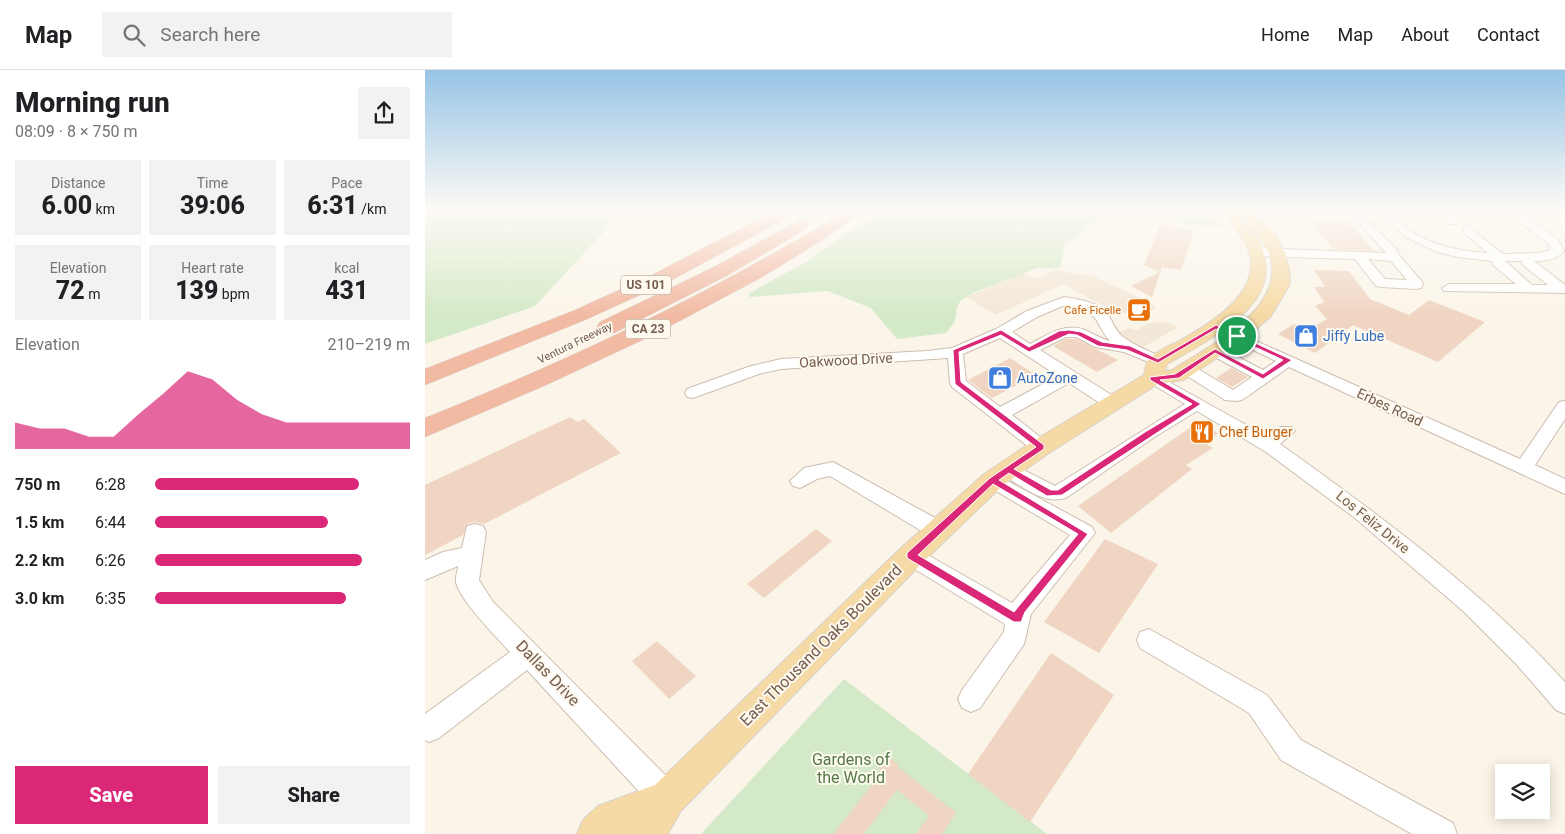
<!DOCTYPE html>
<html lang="en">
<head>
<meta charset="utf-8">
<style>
	:root { --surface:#fff; --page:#f2f2f2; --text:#202124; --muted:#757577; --line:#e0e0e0; --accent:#db2777 }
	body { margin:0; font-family:Roboto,sans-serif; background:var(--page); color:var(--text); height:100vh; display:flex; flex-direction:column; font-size:19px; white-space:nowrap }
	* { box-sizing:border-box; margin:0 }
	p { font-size:16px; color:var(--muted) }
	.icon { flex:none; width:28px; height:28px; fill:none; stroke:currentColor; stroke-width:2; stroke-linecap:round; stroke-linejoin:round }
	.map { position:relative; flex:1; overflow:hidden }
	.drawer { display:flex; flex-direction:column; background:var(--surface); width:425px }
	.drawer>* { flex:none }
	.controls { position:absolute; left:1070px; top:694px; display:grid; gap:10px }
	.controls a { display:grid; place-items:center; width:55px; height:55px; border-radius:0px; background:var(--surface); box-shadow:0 2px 12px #0003; font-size:25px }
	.pin { position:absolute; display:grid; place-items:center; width:42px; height:42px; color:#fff; margin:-21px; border:2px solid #fff; border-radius:50%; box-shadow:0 1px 5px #0007 }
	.round { display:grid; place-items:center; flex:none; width:52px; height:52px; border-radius:0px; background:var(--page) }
	.summary { display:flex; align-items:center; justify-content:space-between; height:85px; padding:0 15px }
	h1 { font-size:28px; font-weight:800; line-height:38px }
	.stats { display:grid; grid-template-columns:repeat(3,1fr); gap:8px; height:85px; padding:5px 15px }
	.stats div { display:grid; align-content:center; border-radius:0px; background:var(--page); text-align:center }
	.stats b { font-size:25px; font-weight:800 }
	.stats small { font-size:14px; font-weight:400 }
	.stats p { font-size:14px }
	.chart { height:140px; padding:10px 15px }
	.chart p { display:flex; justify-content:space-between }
	.chart svg { width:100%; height:90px; margin-top:5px; fill:var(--accent); opacity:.7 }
	.button { display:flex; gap:10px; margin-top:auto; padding:10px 15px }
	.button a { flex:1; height:58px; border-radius:0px; background:var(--accent); color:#fff; font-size:20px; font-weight:800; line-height:58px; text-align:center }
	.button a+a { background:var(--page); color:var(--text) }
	ul { padding:0 15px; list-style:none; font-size:16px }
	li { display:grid; grid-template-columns:80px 60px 1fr; align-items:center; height:38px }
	li i { height:12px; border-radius:6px; background:var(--accent) }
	header { display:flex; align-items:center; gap:30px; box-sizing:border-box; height:70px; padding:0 25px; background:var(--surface); border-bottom:1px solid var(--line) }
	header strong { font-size:24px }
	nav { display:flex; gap:28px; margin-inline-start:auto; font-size:18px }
	.search { width:350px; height:45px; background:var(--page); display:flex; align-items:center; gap:12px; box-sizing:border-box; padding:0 18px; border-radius:0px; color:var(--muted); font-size:19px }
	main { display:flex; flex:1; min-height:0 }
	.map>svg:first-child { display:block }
</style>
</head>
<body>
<header>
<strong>Map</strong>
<div class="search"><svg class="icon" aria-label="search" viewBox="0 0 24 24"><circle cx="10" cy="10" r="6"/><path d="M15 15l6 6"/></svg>Search here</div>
<nav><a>Home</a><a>Map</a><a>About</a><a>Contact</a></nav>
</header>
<main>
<section class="drawer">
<div class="summary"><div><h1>Morning run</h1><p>08:09 · 8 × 750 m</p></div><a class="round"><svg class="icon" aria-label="share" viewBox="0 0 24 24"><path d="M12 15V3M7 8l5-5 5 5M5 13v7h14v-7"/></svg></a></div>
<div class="stats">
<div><p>Distance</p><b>6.00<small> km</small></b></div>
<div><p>Time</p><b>39:06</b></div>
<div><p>Pace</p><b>6:31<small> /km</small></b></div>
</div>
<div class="stats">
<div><p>Elevation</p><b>72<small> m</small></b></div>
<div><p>Heart rate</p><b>139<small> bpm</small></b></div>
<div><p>kcal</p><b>431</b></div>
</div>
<div class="chart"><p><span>Elevation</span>210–219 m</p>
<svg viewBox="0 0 160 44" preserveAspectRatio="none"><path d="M0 44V31L10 34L20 34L30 38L40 38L50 27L60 17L70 6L80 10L90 20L100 27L110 31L120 31L130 31L140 31L150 31L160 31V44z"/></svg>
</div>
<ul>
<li><b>750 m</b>6:28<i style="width:80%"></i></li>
<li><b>1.5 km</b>6:44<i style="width:68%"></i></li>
<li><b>2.2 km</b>6:26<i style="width:81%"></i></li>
<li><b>3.0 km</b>6:35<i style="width:75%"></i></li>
</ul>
<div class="button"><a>Save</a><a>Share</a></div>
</section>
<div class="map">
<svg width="1140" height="764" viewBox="0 0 1140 764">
	<rect width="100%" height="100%" fill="#fbf5e9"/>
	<g fill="#f3e7d7">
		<polygon points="630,200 670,207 728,234 730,239 694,244 638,214 571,245 541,227 599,203 610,209"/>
		<polygon points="741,252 753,257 719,277 693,263 703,258 712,260 724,253"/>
	</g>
	<g fill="#d4e9c7">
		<polygon points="0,139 213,139 190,150 110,236 0,274"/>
		<polygon points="455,139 780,139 797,156 795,158 681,145 640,175 635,198 612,198 548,223 536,230 532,237 530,251 521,263 472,269 446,238 403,221 325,227 323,224 381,192"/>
		<polygon points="419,609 622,764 276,764"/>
	</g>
	<g fill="#efd5c2">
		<polygon points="887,152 925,153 949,181 908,179"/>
		<polygon points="735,155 769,160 756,200 737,197 727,227 706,216 735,202 719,195"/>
		<polygon points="889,200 924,201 945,229 984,245 1004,230 1060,252 1013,292 928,255 890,283 853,264 869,254 883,260 902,249 890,236 899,232 889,217 900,217"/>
		<polygon points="641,269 651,269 693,290 672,302 628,276"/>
		<polygon points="585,288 611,305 567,328 543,310"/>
		<polygon points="806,298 823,307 807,317 791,308"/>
		<polygon points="145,347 153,352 159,349 196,383 59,454 50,452 42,454 38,465 0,485 0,415"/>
		<polygon points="773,352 793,363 780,373 788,378 761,395 767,399 686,463 653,436"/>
		<polygon points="391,459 407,471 339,528 322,514"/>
		<polygon points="680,469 733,494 674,583 619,552"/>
		<polygon points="232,571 271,606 244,629 207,591"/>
		<polygon points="626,583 689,625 605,752 543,704"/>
		<polygon points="463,686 474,695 473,697 531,743 517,764 491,764 504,746 472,720 439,764 408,764 458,701 454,698"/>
	</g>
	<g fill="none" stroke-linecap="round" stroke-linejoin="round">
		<defs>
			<g id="minor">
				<path d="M955 139H967C983 172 1030 181 1063 183L1038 162V158L1042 156 1078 184 1115 183 1126 180 1123 173 1077 139H1090L1132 168 1139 181C1131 190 1121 191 1109 191L1140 215V223L1019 221 1017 218 1024 214H1091L1068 195 1067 191 1032 187 1012 182 981 167 962 150H942L971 179 974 185 998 213 996 218 991 219 956 217 951 216 930 189 832 186 826 182 832 178 961 183 936 155 934 153 938 150 824 148 818 145 824 142 958 143ZM943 189 966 191 982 210 960 209ZM1080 191H1097L1098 195 1123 215H1107Z"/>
				<polygon points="1007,139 1020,139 1034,152 1032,154 1024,154"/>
				<path d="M639 227C652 229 674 232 682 243 688 251 689 259 697 266 710 276 724 281 739 288L741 291 733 296 699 282 670 277 651 267H641L615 280 693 329 696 333 693 337H681L644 313 587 345 623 373 625 377 623 381 616 383 609 381 527 317 525 313 523 288 356 299 334 304 268 328 262 327 260 323 262 319 323 297 356 289 502 281 527 278 571 259 602 241ZM640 235C649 237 664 241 670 248 675 255 678 264 685 271 676 269 669 264 660 260 640 252 622 265 605 274L587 262 612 247ZM575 268 633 306 575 337 541 311 538 284Z"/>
				<polygon points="791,253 1095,389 1134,332 1140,331 1140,349 1110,395 1140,409 1140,424 864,297 817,330 811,331 800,330 756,302 754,299 756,296 768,296 808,320 827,307 784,284 782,281 784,278 796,278 838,300 851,291 786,260 784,257 786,254"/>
				<path d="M728 303 841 366 855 357H867L870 361 855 374C956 446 1056 520 1140 612V644L1131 640 1092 595 1038 541 930 448 841 382 772 341 728 368 641 428C618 435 596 415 576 404L573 399 576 394 583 392 630 416 760 334 722 311 720 308 722 305Z"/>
				<polygon points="408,392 521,454 524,460 521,466 513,468 505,466 405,406 392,409 375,418 368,416 365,411 379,398"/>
				<polygon points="568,403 667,457 670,463 606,544 599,574 555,638 546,642 537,638 533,629 537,620 579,562 580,554 478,492 475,486 478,480 486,477 494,480 587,533 645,465 561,415 558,410 561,405"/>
				<path d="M50 454 58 456 61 462 54 510 68 532 253 718 257 729 253 740 242 744 231 740 102 600 14 668 4 672 0 670V644L85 582C73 569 33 528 31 512 30 507 33 501 33 496L0 510V490L18 482 37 478 42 456Z"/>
				<polygon points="724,559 842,625 876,670 1028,753 1032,764 987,764 856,690 824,643 715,578 712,570 715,562"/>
			</g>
			<path id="major" d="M794 139H809C886 216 808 257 742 294L740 301 747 300C784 276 867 236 843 181 836 164 821 154 811 139H826L851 166 860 183 864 198 865 214 846 246 819 270 759 310 733 314 624 383 577 416 496 494 255 742 243 764H152L158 750 173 736 230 715 476 478 559 404 608 371 719 305C720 299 721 291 726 287 733 280 747 275 756 270 788 252 841 220 822 176 816 161 803 152 794 139Z"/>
			<g id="highway">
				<polygon points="354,139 375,139 373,142 239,214 162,249 0,315 0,299 148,241 225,206"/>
				<path d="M424 139H443L389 175 337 207 230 264 121 315 0 367V348C147 289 289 222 424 139Z"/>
				<polygon points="375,150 381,151 383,155 381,159 303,205 191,262 183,264 175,262 172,257 175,252 289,197"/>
			</g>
		</defs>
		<use href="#minor" stroke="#cdbdaf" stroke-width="2"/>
		<use href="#major" stroke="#d8d2cd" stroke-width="2"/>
		<use href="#highway" stroke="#d8d2cd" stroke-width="1"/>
		<use href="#minor" fill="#fff" fill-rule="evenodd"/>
		<use href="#major" fill="#f6daa5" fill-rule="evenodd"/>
		<use href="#highway" fill="#f2baa3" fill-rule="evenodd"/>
	</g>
	<linearGradient id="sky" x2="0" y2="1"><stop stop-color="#97c4e6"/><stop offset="0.57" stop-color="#fdfaf5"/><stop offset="1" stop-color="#fdfaf5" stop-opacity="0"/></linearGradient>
	<rect width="1140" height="246" fill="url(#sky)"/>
	<path fill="#db2777" stroke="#fff" fill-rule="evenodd" d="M791 255 867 290 838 309 790 283 754 308 735 310 776 334 637 425 622 426 584 403 574 410 663 464 600 542 596 552H589L482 488V483L565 408 611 377 530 314 528 280 576 260 604 277 634 261 644 260 656 262 677 272 705 276 733 289ZM791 259 858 290 838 304 790 279 750 304 725 307V310L767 334 720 362 633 420H626L589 399 619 379V375L536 312 534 282 576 265 604 282 644 264 652 265 673 276 702 280 733 293ZM568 414 653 464 589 542 493 485Z"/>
	<defs>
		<symbol id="cafe-square" viewBox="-11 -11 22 22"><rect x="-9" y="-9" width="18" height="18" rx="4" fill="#e8710a" stroke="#fef9ef"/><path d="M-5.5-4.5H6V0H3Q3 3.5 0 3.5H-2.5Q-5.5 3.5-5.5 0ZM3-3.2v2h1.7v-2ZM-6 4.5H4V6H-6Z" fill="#fff"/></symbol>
		<symbol id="shop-square" viewBox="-11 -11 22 22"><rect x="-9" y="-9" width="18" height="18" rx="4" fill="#3f7fe0" stroke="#fef9ef"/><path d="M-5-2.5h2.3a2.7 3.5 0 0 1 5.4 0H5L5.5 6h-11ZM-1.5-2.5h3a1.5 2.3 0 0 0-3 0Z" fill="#fff"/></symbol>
		<symbol id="restaurant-square" viewBox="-11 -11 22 22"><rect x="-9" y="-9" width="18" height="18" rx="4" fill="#e8710a" stroke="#fef9ef"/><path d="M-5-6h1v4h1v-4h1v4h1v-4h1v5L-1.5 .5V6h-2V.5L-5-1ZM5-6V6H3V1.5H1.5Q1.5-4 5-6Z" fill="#fff"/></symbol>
	</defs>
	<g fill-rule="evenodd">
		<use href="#cafe-square" x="700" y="226" width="28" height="28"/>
		<use href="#shop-square" x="867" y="252" width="28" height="28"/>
		<use href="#shop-square" x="561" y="294" width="28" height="28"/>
		<use href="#restaurant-square" x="763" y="348" width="28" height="28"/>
	</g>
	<g text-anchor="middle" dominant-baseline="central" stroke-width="4" stroke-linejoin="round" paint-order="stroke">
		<g font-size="11" fill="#c56008" stroke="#fef9ef" text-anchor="end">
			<text x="696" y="240">Cafe Ficelle</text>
		</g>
		<g font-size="11" fill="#745d4e" stroke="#fef9ef">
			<text transform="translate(150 273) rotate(-26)">Ventura Freeway</text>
		</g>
		<g fill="#fef9ef" stroke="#9d8c7e" stroke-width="1">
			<rect x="196" y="205.5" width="50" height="19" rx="4"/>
			<rect x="200.5" y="249.5" width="45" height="19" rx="4"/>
		</g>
		<g font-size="12" font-weight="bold" fill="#745d4e">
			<text x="221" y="215">US 101</text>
			<text x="223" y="259">CA 23</text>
		</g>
		<g font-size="14" fill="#366cbe" stroke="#fef9ef" text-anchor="start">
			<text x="898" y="266">Jiffy Lube</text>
			<text x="592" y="308">AutoZone</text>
		</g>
		<g font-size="14" fill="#745d4e" stroke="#fef9ef">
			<text transform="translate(421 290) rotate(-3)">Oakwood Drive</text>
			<text transform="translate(965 337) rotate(25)">Erbes Road</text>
			<text transform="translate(948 452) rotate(39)">Los Feliz Drive</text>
		</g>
		<g font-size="14" fill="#c56008" stroke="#fef9ef" text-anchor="start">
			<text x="794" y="362">Chef Burger</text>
		</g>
		<g font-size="16" fill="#745d4e" stroke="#fef9ef">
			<text transform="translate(396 575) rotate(-45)">East Thousand Oaks Boulevard</text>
			<text transform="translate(123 603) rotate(46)">Dallas Drive</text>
		</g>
		<g font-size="16" fill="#547946" stroke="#fef9ef">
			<text x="426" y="689">Gardens of<tspan x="426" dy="18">the World</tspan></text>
		</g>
	</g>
</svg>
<div class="controls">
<a><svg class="icon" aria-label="layers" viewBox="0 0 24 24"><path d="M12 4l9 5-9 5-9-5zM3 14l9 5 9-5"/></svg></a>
</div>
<div class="pin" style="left:812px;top:266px;background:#1e9e55"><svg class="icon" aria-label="arrive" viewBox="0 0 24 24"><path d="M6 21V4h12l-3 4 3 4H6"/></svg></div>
</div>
</main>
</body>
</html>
